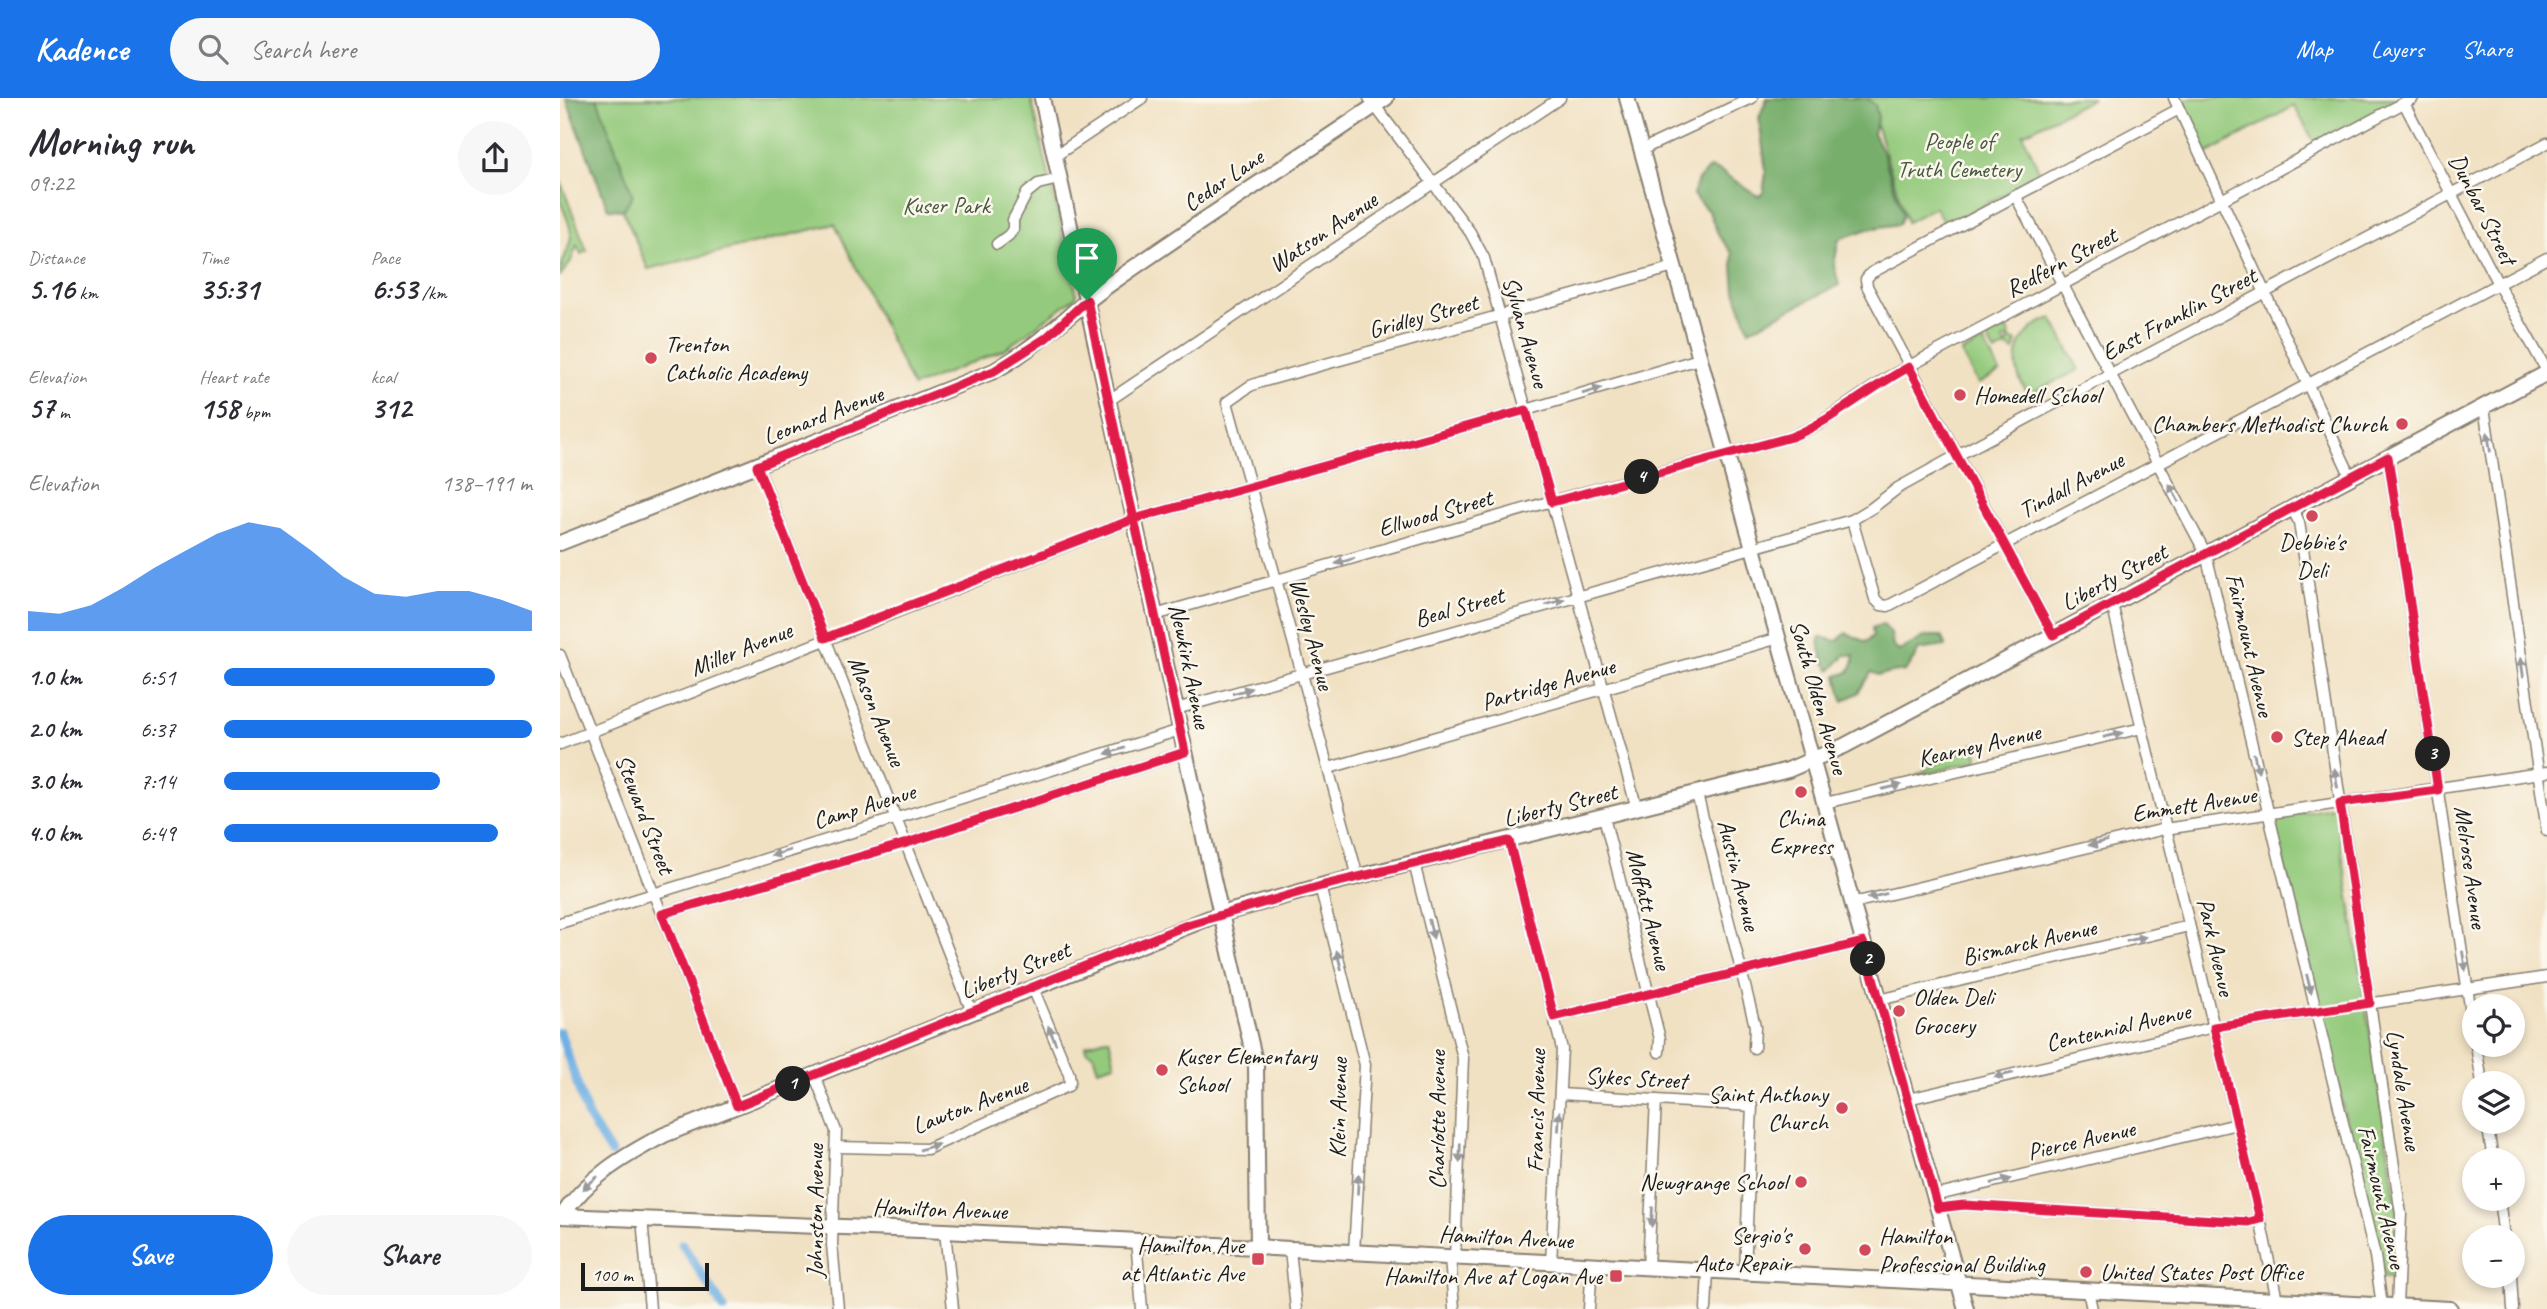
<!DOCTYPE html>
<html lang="en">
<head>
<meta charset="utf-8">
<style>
	:root { --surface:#fff; --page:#f7f7f7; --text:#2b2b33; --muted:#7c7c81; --accent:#1a73e8 }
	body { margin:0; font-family:Caveat,sans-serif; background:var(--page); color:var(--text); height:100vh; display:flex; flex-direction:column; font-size:26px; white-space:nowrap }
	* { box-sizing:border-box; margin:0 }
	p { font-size:23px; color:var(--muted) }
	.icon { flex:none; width:38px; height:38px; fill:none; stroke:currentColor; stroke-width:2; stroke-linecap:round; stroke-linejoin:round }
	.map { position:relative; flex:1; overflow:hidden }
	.side { display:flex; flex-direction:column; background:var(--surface); width:560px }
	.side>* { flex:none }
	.buttons { position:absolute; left:1902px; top:896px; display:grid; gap:14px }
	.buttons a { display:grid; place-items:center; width:63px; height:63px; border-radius:50%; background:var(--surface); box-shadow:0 4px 10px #0003; font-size:35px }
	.scale { position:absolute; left:21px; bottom:18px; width:128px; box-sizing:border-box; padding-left:7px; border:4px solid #1c1c1c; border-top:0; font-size:19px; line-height:24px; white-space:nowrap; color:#1c1c1c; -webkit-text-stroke:5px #fbf7ec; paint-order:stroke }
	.pin { position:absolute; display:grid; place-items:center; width:60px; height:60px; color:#fff; margin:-72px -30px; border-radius:50% 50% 50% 0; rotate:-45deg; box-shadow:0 0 7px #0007 }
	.pin .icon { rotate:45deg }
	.km { position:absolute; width:35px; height:35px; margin:-18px; border-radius:50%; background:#222; color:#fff; font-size:19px; line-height:35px; text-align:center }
	.round { display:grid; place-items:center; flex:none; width:74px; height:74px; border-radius:37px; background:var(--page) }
	.head { display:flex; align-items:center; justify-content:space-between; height:119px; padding:0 28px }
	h1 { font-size:38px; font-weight:700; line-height:52px }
	.stats { display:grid; grid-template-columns:repeat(3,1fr); gap:10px; height:119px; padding:7px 28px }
	.stats div { display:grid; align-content:center }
	.stats b { font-size:30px; font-weight:700 }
	.stats small { font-size:19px; font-weight:400 }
	.stats p { font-size:19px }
	.chart { height:196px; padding:14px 28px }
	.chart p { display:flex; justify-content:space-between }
	.chart svg { width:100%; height:126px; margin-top:7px; fill:var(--accent); opacity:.7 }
	.cta { display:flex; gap:14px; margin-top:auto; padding:14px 28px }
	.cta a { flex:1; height:80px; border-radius:42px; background:var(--accent); color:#fff; font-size:28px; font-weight:700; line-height:80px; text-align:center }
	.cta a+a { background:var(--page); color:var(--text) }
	ul { padding:0 28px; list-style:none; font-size:23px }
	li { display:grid; grid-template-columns:112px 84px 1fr; align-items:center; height:52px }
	li i { height:18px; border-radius:9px; background:var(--accent) }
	header { display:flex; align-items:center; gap:42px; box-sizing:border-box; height:98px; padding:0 35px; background:var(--accent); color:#fff }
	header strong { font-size:33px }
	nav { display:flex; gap:38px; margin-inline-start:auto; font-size:24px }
	.search { width:490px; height:63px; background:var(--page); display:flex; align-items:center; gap:18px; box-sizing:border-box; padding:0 24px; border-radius:38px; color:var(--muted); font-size:26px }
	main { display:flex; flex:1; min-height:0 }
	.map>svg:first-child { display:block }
</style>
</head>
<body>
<header>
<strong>Kadence</strong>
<div class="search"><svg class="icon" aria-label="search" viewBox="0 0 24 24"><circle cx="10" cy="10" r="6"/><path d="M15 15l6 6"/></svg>Search here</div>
<nav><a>Map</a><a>Layers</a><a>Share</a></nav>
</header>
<main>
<section class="side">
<div class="head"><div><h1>Morning run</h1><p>09:22</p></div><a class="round"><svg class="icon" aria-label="share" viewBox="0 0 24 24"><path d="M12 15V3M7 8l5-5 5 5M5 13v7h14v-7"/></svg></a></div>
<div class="stats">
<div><p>Distance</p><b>5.16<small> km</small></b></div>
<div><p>Time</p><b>35:31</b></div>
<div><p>Pace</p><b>6:53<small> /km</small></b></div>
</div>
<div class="stats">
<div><p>Elevation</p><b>57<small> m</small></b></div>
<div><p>Heart rate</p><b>158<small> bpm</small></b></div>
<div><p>kcal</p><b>312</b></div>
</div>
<div class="chart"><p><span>Elevation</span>138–191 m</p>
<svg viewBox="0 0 160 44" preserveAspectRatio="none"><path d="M0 44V37L10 38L20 35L30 29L40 22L50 16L60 10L70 6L80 8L90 16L100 25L110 31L120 32L130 30L140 30L150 33L160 37V44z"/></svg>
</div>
<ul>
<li><b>1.0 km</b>6:51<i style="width:88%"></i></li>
<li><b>2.0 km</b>6:37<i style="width:100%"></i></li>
<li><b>3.0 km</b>7:14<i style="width:70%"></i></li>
<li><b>4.0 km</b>6:49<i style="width:89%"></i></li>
</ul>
<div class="cta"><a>Save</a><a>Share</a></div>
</section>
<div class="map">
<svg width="1987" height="1211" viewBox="0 0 1987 1211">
	<rect width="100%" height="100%" fill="#fbf7ec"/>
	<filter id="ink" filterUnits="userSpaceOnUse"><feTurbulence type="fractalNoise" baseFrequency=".0143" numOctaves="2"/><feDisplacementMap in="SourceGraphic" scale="14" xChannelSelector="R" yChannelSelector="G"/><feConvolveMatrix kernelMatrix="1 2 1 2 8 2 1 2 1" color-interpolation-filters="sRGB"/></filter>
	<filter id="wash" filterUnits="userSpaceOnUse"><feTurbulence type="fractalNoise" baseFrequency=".00686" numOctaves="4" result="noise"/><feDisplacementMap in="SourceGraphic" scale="28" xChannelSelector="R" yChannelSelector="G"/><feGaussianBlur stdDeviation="1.57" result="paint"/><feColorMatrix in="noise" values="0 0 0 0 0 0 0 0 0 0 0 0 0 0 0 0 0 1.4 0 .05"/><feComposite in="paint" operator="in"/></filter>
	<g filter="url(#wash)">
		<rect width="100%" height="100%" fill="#f1e1c3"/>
		<g fill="#94ca7d" stroke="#58734c" stroke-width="2">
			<polygon points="15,0 471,0 517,198 445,251 353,289 275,126 88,171"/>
			<polygon points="1308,0 1533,0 1463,36 1481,77 1385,128 1375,109 1347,124"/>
			<polygon points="1619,0 1843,0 1756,47 1734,8 1646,56"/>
			<path d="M0 82 27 153 21 156 17 147 10 165 0 178C0 162 11 152 11 136 10 124 4 115 1 104 0 97 0 89 0 82Z"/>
			<path d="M1492 220 1519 272 1469 296C1445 268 1457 230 1492 220Z"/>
			<polygon points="1446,230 1450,238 1443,242 1446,248 1450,241 1457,244 1454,253 1446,249 1435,255 1427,240"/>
			<polygon points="1423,243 1440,274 1418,286 1401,255"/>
			<polygon points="1414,645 1418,662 1351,680"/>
			<polygon points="1775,708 1839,1122 1835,1180 1824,1180 1713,720"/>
			<polygon points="549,940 555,966 538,971 533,956 526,952 525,947"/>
		</g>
		<g fill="#77ae6c" stroke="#4a6544" stroke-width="2">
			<polygon points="6,0 37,0 73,97 63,112 48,111"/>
			<polygon points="1207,0 1306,0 1315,7 1318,19 1313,35 1323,55 1343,117 1339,126 1308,131 1279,141 1274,167 1279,187 1189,232 1175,193 1172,155 1159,138 1149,114 1133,97 1137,83 1149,70 1160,73 1198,98 1203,95 1206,74 1199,20"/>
			<path d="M1323 526 1331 536 1333 548 1339 553 1366 538H1381L1386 548 1358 552 1355 561 1345 573 1318 577 1311 574 1298 595 1283 603 1277 578 1289 574 1294 563V557H1285L1271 572C1263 566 1258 549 1260 539L1277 543 1286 535 1306 544 1313 538 1312 530Z"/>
		</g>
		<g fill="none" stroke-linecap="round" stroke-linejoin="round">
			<g stroke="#70b0e4" stroke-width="9">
				<polyline points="0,934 28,1019 51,1055"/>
				<polyline points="122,1146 164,1211"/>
			</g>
		</g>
	</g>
	<g filter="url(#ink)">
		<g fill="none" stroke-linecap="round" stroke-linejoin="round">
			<defs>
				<g id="street">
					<polyline points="809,0 910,134 924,160 1077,711"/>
					<polyline points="1614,0 1791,379"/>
					<polyline points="1844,5 1938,186 1987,273"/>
					<polyline points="1081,52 1192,0"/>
					<polyline points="495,58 582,0"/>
					<polyline points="1455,97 1646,456 1815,1158 1822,1208"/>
					<polyline points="437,146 449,137 453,131 453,122 467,95 478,86 499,81"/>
					<polyline points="548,303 1000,0"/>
					<polyline points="1924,309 1987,733"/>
					<polyline points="1828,359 1914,935"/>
					<polyline points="197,367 412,914"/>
					<polyline points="1732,410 1739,424 1841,1116 1837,1208"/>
					<polyline points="1292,422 1315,501 1321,507 1328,508 1987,160"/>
					<polyline points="1552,506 1700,1121 1717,1202"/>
					<polyline points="595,517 992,403 1231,339 1259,326 1327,280 1853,0"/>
					<polyline points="1493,537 1307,188 1306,181 1311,175 1619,11"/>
					<polyline points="0,557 177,1008"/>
					<polyline points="616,611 1292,422 1312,410 1338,390 1396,358 1987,45"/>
					<polyline points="0,646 574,421 966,312 1139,261"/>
					<polyline points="769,670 1219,540"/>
					<polyline points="1137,696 1195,928 1194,950"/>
					<polyline points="1265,705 1582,630"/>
					<polyline points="1044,719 1100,941 1099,954"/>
					<polyline points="949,743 1002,951 991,1165"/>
					<polyline points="854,765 903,960 895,1159"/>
					<polyline points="798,779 667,304 690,288 701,284 1114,169"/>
					<polyline points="760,788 805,967 794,1154"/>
					<polyline points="1293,805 1605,731 1987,674"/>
					<polyline points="102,816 347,745 625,654"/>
					<polyline points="0,825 620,632"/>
					<polyline points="1319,902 1629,828"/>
					<polyline points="994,919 1303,844"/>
					<polyline points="1916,947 1922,985"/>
					<polyline points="255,978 276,1033 272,1146 278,1211"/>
					<polyline points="1000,996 1192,1008 1185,1174"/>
					<polyline points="1348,1001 1654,929 1987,879"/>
					<polyline points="1927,1024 1933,1062"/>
					<polyline points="277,1049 367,1051 508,988 510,984 509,976 473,890"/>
					<polyline points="1374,1098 1677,1026"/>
					<polyline points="1939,1101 1944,1139"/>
					<polyline points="1378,1110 1404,1107 1689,1124 1700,1121"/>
					<polyline points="82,1120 90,1211"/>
					<polyline points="385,1133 393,1211"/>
					<polyline points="576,1142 582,1211"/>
					<polyline points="730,1151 736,1211"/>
					<polyline points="890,1159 894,1211"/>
					<polyline points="1088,1170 1096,1002"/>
					<polyline points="1951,1178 1953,1211"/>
					<polyline points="1528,1193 1532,1211"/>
					<polyline points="1029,1211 1032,1167"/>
					<polyline points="1146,1211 1148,1173"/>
				</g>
				<g id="secondary">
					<polyline points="482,0 653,781 696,968 698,1149"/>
					<polyline points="1067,0 1406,1211"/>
					<path d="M0 445 434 273C479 248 511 213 553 184 643 121 735 62 826 0"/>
					<polyline points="0,1118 385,1133 1890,1211"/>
					<path d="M2 1118C27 1080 64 1058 104 1037L654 818 768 786 1201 679 1228 672 1284 648 1987 275"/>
				</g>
			</defs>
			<use href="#street" stroke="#867e70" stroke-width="13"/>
			<use href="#secondary" stroke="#867e70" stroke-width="18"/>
			<use href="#street" stroke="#fff" stroke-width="10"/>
			<use href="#secondary" stroke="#fff" stroke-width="14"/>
		</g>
		<defs><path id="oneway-solid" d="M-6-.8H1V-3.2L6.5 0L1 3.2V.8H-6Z" transform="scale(1.75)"/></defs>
		<g fill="#999">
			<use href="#oneway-solid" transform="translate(1032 293) rotate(-16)"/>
			<use href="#oneway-solid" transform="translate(1929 344) rotate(-98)"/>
			<use href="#oneway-solid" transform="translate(1614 395) rotate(-118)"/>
			<use href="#oneway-solid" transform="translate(785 463) rotate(164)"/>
			<use href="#oneway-solid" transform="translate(995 504) rotate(-16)"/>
			<use href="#oneway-solid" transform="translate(1962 569) rotate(-98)"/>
			<use href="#oneway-solid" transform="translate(682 593) rotate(-16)"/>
			<use href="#oneway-solid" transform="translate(1553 637) rotate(-13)"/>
			<use href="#oneway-solid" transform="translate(555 653) rotate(163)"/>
			<use href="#oneway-solid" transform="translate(1696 665) rotate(77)"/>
			<use href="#oneway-solid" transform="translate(1776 680) rotate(-99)"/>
			<use href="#oneway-solid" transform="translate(1332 689) rotate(-13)"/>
			<use href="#oneway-solid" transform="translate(1538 745) rotate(166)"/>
			<use href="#oneway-solid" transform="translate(221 755) rotate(163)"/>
			<use href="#oneway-solid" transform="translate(1317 798) rotate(166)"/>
			<use href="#oneway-solid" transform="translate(871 831) rotate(76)"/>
			<use href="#oneway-solid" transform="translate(1576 841) rotate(-13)"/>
			<use href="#oneway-solid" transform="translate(779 862) rotate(-104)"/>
			<use href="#oneway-solid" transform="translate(1904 863) rotate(81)"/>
			<use href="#oneway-solid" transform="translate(1749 886) rotate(76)"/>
			<use href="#oneway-solid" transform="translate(492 937) rotate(-113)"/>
			<use href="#oneway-solid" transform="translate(1444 977) rotate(167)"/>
			<use href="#oneway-solid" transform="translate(999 1023) rotate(-87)"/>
			<use href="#oneway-solid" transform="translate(369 1049) rotate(-17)"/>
			<use href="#oneway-solid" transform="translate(900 1055) rotate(92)"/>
			<use href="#oneway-solid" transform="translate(1441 1083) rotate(-13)"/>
			<use href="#oneway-solid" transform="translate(30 1085) rotate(140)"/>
			<use href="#oneway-solid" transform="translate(798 1086) rotate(-87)"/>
			<use href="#oneway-solid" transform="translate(1092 1119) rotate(93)"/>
		</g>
	</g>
	<g fill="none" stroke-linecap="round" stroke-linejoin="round" filter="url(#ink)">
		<defs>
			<path id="route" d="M527 202 568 395 574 421 625 654 347 745 102 816 177 1008 627 827 761 788 949 743 994 919 1303 844 1378 1110 1404 1107 1689 1124 1700 1121 1654 929 1810 905 1780 705 1878 692 1828 359 1493 537 1349 269C1309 290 1274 322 1231 339L992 404 966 312 574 421 265 540 197 368 434 273 486 240 527 202"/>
		</defs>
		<use href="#route" stroke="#fff" stroke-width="14"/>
		<use href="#route" stroke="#e11d48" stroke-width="9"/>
	</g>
	<g fill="#d1495b" stroke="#fbf7ec" stroke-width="2.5">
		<circle cx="91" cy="260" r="7"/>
		<circle cx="1400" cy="297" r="7"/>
		<circle cx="1842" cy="326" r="7"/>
		<circle cx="1752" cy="418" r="7"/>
		<circle cx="1717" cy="639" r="7"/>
		<circle cx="1241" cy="694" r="7"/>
		<circle cx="1339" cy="913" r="7"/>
		<circle cx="602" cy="972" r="7"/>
		<circle cx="1282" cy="1010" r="7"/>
		<circle cx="1241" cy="1084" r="7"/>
		<circle cx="1245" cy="1151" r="7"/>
		<circle cx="1305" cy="1152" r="7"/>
		<rect x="691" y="1154" width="14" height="14" rx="3.5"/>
		<circle cx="1526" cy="1174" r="7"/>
		<rect x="1049" y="1171" width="14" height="14" rx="3.5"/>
	</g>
	<g text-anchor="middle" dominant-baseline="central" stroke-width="5" stroke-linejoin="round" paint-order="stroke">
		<g font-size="24" fill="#46593e" stroke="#fbf7ec">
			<text x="1399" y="43">People of<tspan x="1399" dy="28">Truth Cemetery</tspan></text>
			<text x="386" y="107">Kuser Park</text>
		</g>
		<g font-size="24" fill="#1c1c1c" stroke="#fbf7ec">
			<text transform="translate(663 82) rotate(-34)">Cedar Lane</text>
			<text transform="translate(1923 111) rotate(63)">Dunbar Street</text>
			<text transform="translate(763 134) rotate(-34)">Watson Avenue</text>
			<text transform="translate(1501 164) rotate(-28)">Redfern Street</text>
			<text transform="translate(1619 216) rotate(-28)">East Franklin Street</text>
			<text transform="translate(863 218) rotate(-15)">Gridley Street</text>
			<text transform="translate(966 234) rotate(74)">Sylvan Avenue</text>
			<text transform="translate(263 317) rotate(-21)">Leonard Avenue</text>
			<text transform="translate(1511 387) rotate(-28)">Tindall Avenue</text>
			<text transform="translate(875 415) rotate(-16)">Ellwood Street</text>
			<text transform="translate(1554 479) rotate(-28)">Liberty Street</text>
			<text transform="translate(899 509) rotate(-16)">Beal Street</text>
			<text transform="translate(752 536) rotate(75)">Wesley Avenue</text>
			<text transform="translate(1690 547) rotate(77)">Fairmount Avenue</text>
			<text transform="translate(181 551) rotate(-22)">Miller Avenue</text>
			<text transform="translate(630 568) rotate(78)">Newkirk Avenue</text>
			<text transform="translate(988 586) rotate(-16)">Partridge Avenue</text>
			<text transform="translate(1259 599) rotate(74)">South Olden Avenue</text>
			<text transform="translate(317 613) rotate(68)">Mason Avenue</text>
			<text transform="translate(1419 647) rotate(-13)">Kearney Avenue</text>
			<text transform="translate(1634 706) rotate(-9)">Emmett Avenue</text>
			<text transform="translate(1000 707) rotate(-14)">Liberty Street</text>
			<text transform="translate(304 708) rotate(-17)">Camp Avenue</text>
			<text transform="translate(85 716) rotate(69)">Steward Street</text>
			<text transform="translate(1911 769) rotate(82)">Melrose Avenue</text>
			<text transform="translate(1179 777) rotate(76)">Austin Avenue</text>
			<text transform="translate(1089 811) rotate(76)">Moffatt Avenue</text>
			<text transform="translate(1469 844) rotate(-13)">Bismarck Avenue</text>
			<text transform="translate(1656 849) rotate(77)">Park Avenue</text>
			<text transform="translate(455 872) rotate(-22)">Liberty Street</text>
			<text transform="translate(1558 929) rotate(-13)">Centennial Avenue</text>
			<text transform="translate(1076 980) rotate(3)">Sykes Street</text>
			<text transform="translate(1844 992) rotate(81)">Lyndale Avenue</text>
			<text transform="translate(410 1007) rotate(-21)">Lawton Avenue</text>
			<text transform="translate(778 1010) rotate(-89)">Klein Avenue</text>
			<text transform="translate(976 1013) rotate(-89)">Francis Avenue</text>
			<text transform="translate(877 1022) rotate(-90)">Charlotte Avenue</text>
			<text transform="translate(1521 1042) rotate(-13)">Pierce Avenue</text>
			<text transform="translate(1822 1099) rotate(77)">Fairmount Avenue</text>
			<text transform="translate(380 1111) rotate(2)">Hamilton Avenue</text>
			<text transform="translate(255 1113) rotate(-90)">Johnston Avenue</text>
			<text transform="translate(946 1139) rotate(3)">Hamilton Avenue</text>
		</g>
		<g font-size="24" fill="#1c1c1c" stroke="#fbf7ec" text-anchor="start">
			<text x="105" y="246">Trenton<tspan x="105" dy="28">Catholic Academy</tspan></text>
			<text x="1414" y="297">Homedell School</text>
			<text x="1828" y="326" text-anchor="end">Chambers Methodist Church</text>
			<text x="1752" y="444" text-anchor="middle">Debbie's<tspan x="1752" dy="28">Deli</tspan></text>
			<text x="1731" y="639">Step Ahead</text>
			<text x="1241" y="720" text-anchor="middle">China<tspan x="1241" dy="28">Express</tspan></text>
			<text x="1353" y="899">Olden Deli<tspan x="1353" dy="28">Grocery</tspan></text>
			<text x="616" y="958">Kuser Elementary<tspan x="616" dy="28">School</tspan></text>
			<text x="1268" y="996" text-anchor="end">Saint Anthony<tspan x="1268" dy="28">Church</tspan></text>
			<text x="1227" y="1084" text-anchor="end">Newgrange School</text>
			<text x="1231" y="1137" text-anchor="end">Sergio's<tspan x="1231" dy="28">Auto Repair</tspan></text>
			<text x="1319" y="1138">Hamilton<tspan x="1319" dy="28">Professional Building</tspan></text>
			<text x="684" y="1147" text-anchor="end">Hamilton Ave<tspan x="684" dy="28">at Atlantic Ave</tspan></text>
			<text x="1540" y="1174">United States Post Office</text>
			<text x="1042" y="1178" text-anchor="end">Hamilton Ave at Logan Ave</text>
		</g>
	</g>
</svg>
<div class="buttons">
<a><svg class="icon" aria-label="locate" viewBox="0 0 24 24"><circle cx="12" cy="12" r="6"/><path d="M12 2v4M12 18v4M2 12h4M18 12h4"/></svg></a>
<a><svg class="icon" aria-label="layers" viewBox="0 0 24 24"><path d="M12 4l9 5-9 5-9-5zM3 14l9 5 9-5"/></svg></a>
<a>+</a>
<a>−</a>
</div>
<div class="scale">100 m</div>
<div class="pin" style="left:527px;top:202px;background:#1e9e55"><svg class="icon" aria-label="arrive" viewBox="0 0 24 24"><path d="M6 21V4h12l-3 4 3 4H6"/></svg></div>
<b class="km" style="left:233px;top:986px">1</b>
<b class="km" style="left:1308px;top:861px">2</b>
<b class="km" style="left:1873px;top:656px">3</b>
<b class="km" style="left:1082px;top:379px">4</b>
</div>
</main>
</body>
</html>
